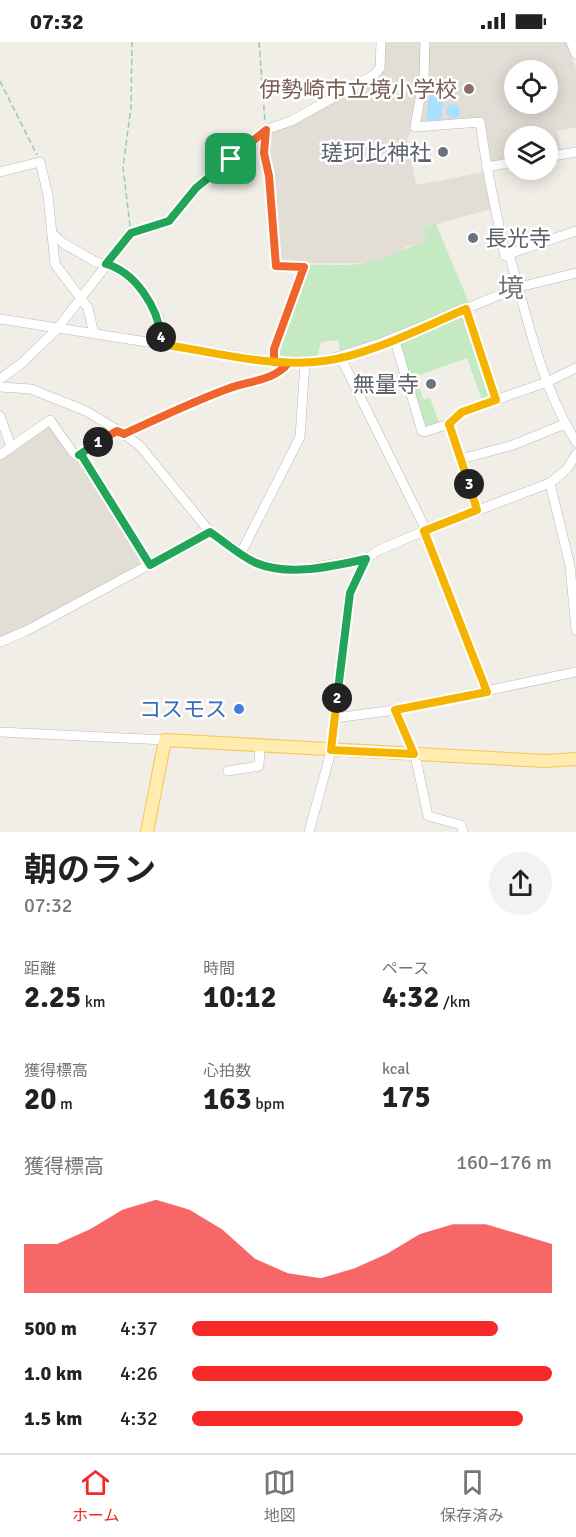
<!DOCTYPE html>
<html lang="ja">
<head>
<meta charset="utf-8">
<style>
	:root { --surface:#fff; --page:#f2f2f2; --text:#222; --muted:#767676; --line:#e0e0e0; --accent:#f62828 }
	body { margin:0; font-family:Signika,"Noto Sans JP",sans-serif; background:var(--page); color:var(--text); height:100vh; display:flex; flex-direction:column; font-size:22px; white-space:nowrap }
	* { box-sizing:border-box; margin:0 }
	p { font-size:20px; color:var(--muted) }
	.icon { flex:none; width:33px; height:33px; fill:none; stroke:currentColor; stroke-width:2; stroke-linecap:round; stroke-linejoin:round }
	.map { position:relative; height:790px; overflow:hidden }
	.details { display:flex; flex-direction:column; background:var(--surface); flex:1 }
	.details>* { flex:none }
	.fabs { position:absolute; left:504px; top:18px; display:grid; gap:12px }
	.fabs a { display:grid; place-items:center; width:54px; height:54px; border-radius:50%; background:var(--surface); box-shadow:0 3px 15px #0003; font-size:30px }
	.pin { position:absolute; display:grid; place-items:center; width:51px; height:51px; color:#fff; margin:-26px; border-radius:12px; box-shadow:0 3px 9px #0006 }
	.km { position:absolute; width:30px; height:30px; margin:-15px; border-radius:50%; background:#222; color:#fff; font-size:16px; line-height:30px; text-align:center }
	.round { display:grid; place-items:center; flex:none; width:63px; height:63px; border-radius:32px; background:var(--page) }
	.head { display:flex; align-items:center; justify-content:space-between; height:102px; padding:0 24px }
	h1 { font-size:33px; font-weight:700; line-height:45px }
	.metrics { display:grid; grid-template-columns:repeat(3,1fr); gap:9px; height:102px; padding:6px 24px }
	.metrics div { display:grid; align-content:center }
	.metrics b { font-size:30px; font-weight:700 }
	.metrics small { font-size:16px; font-weight:400 }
	.metrics p { font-size:16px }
	.chart { height:168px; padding:12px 24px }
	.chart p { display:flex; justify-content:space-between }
	.chart svg { width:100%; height:108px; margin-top:6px; fill:var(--accent); opacity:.7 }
	ul { padding:0 24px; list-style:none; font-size:20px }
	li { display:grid; grid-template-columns:96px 72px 1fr; align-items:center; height:45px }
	li i { height:15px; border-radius:8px; background:var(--accent) }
	.status { display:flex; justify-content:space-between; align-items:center; height:42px; padding:0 30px; background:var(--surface); direction:ltr }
	.status svg { height:16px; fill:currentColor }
	.tab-bar { display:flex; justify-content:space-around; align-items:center; height:84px; border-top:2px solid var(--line); background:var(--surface); font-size:16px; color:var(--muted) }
	.tab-bar a { display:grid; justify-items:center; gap:3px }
	.tab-bar .active { color:var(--accent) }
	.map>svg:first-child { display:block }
</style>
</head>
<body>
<div class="status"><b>07:32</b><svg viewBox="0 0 49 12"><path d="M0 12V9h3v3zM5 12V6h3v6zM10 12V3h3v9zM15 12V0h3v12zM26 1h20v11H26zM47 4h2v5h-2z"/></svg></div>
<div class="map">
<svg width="576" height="790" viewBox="0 0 576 790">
	<rect width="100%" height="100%" fill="#f1eee7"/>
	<g fill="#e2ddd5" fill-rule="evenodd">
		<polygon points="383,0 422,0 421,36 412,88 407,97 416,143 485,130 492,167 425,185 426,200 406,205 400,212 367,221 279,221 267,111 269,91 377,33"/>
		<path d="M426 0H566L576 26V85L557 89 561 109 548 111V94H514V116L490 120 482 76 419 82ZM514 28H548V62H514Z"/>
		<polygon points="49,381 74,416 82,419 138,509 140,524 35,582 0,597 0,416"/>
	</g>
	<g fill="#c5eac2">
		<path d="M436 182 469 261 341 313 338 298 321 300 317 317H278L277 305 308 223C327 222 350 225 369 220 391 216 405 205 426 200L424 185Z"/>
		<polygon points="465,271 494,357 483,360 467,316 417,334 423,357 430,356 440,383 425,388 396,300"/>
	</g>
	<g fill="#a9e0ff">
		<polygon points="430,49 444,51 441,79 426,77"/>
		<circle cx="453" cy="69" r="7"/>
	</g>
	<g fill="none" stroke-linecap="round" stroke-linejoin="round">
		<defs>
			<g id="minor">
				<polyline points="425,0 424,34 415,85 480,80 487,125"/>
				<polyline points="571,0 576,12"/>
				<polyline points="265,88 264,111 269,134 276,224 305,225 274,307 274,320"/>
				<polyline points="548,115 576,110"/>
				<path d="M514 120 487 125 505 214 509 212C527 275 541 343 576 400"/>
				<polyline points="0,130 40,120 48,153 55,222 88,266 94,292"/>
				<polyline points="52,191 63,201 96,220 119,226 140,247 159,276 161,302"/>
				<polyline points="509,212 576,189"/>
				<polyline points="466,267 496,358"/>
				<polyline points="0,277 274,320 324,319 381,301 519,245 576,231"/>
				<polyline points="394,296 422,389 424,390 449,382"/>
				<polyline points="341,316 426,488"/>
				<polyline points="0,337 22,321 57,287 131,191 169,179 196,146 265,88 291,79 374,33 380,26 381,0"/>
				<polyline points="0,345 31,347 86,369 124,392 140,404 210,490 254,520 290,529 366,517"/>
				<polyline points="0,374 11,405"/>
				<path d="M124 392C159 376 194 359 230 346 249 339 276 338 288 321"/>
				<polyline points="0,413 50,378 74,412 82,414 150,523"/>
				<polyline points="79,413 117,389"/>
				<polyline points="461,417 513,403 565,382"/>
				<polyline points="550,441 570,524 576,588"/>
				<polyline points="477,468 449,382 462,370 547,340 576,326"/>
				<polyline points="424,489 487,650"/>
				<polyline points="241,511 300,395 305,320"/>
				<polyline points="0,600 26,589 210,490"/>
				<polyline points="395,668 415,713 428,774 461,783 463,790"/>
				<polyline points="335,676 395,668 576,630"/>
				<polyline points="0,690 165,698"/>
				<polyline points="228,729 259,724 260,704"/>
				<polyline points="309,790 330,713 349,551 366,517 377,509 426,488 550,441 567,427 576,412"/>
			</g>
			<polyline id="major" points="147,790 165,698 545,719 576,717"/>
		</defs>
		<use href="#minor" stroke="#b7babe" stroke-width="10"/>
		<use href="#major" stroke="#fcc155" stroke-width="14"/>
		<g stroke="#9acca5" stroke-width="1.5" stroke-dasharray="6 3" stroke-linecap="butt">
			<polyline points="259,0 265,80"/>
			<polyline points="0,39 37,113"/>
			<polyline points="130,184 123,125 131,65 132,0"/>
		</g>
		<use href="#minor" stroke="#fff" stroke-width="9"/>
		<use href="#major" stroke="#ffecae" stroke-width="12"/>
	</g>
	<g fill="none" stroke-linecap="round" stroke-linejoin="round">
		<defs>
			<path id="split-1" d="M98 400 117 389 124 392C159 376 194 359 230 346 249 339 276 338 288 321L274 320V307L304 225 276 224 269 134 264 111 266 88 231 117"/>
			<path id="split-2" d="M98 400 79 413 82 414 150 523 210 490C225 500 240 514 256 521 290 535 332 524 366 517L350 551 337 656"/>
			<polyline id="split-3" points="337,656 331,708 414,712 395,668 487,650 424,489 477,468 469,442"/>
			<path id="split-4" d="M161 295V302C214 310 271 326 324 319 368 314 425 284 466 267L496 358 462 370 449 382 469 442"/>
			<path id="split-5" d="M161 295C158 265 135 230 106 222L131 191 169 179 196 146 231 117"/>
		</defs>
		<use href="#split-1" stroke="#fff" stroke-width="12"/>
		<use href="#split-2" stroke="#fff" stroke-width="12"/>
		<use href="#split-3" stroke="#fff" stroke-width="12"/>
		<use href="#split-4" stroke="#fff" stroke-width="12"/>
		<use href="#split-5" stroke="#fff" stroke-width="12"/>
		<use href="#split-1" stroke="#f0652b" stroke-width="8"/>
		<use href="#split-2" stroke="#22a559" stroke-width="8"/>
		<use href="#split-3" stroke="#f5b400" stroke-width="8"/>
		<use href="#split-4" stroke="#f5b400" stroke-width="8"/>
		<use href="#split-5" stroke="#22a559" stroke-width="8"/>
	</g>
	<circle fill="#8d6e63" stroke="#fff" stroke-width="2" cx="469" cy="47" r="6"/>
	<g fill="#6b7280" stroke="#fff" stroke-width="2">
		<circle cx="443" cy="110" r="6"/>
		<circle cx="473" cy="196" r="6"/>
		<circle cx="431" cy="342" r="6"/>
	</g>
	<circle fill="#3f7fe0" stroke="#fff" stroke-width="2" cx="239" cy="667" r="6"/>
	<g text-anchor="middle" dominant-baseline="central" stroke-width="5" stroke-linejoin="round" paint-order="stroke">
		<g font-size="22" fill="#785e54" stroke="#fff" text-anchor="end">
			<text x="457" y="47">伊勢崎市立境小学校</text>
		</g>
		<g font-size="22" fill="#5b616d" stroke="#fff" text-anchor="end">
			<text x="431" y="110">瑳珂比神社</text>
			<text x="485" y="196" text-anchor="start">長光寺</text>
			<text x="419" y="342">無量寺</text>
		</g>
		<g font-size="22" fill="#366cbe" stroke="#fff" text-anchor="end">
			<text x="227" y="667">コスモス</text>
		</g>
		<g font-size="26" fill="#6f767a" stroke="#fff">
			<text x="511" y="247">境</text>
		</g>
	</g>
</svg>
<div class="fabs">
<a><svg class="icon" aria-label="locate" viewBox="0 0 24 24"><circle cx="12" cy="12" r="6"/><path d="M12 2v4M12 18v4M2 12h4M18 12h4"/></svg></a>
<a><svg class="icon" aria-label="layers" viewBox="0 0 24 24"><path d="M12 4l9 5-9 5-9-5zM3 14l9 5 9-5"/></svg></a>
</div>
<div class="pin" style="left:231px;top:117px;background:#1e9e55"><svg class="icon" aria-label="arrive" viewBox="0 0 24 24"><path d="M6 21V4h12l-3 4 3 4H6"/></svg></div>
<b class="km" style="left:98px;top:400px">1</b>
<b class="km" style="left:337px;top:656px">2</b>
<b class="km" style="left:469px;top:442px">3</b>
<b class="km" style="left:161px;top:295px">4</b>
</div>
<section class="details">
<div class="head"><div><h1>朝のラン</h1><p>07:32</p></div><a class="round"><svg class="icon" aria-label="share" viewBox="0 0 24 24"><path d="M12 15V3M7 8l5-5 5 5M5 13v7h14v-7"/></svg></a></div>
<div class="metrics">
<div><p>距離</p><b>2.25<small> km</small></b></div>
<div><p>時間</p><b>10:12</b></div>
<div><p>ペース</p><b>4:32<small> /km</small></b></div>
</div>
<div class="metrics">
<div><p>獲得標高</p><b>20<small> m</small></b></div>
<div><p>心拍数</p><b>163<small> bpm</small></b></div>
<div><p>kcal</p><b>175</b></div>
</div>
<div class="chart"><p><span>獲得標高</span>160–176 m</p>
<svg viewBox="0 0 160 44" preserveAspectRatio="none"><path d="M0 44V24L10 24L20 18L30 10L40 6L50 10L60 18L70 30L80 36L90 38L100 34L110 28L120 20L130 16L140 16L150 20L160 24V44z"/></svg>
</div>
<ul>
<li><b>500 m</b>4:37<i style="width:85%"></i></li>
<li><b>1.0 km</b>4:26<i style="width:100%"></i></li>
<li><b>1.5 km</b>4:32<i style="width:92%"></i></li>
</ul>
</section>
<nav class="tab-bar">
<a class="active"><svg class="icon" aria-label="home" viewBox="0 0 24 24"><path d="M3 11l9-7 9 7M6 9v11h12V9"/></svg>ホーム</a>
<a><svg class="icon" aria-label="map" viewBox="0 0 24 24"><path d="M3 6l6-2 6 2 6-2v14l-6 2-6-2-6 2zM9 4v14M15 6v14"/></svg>地図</a>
<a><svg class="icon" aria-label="saved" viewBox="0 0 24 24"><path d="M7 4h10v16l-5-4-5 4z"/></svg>保存済み</a>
</nav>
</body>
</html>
